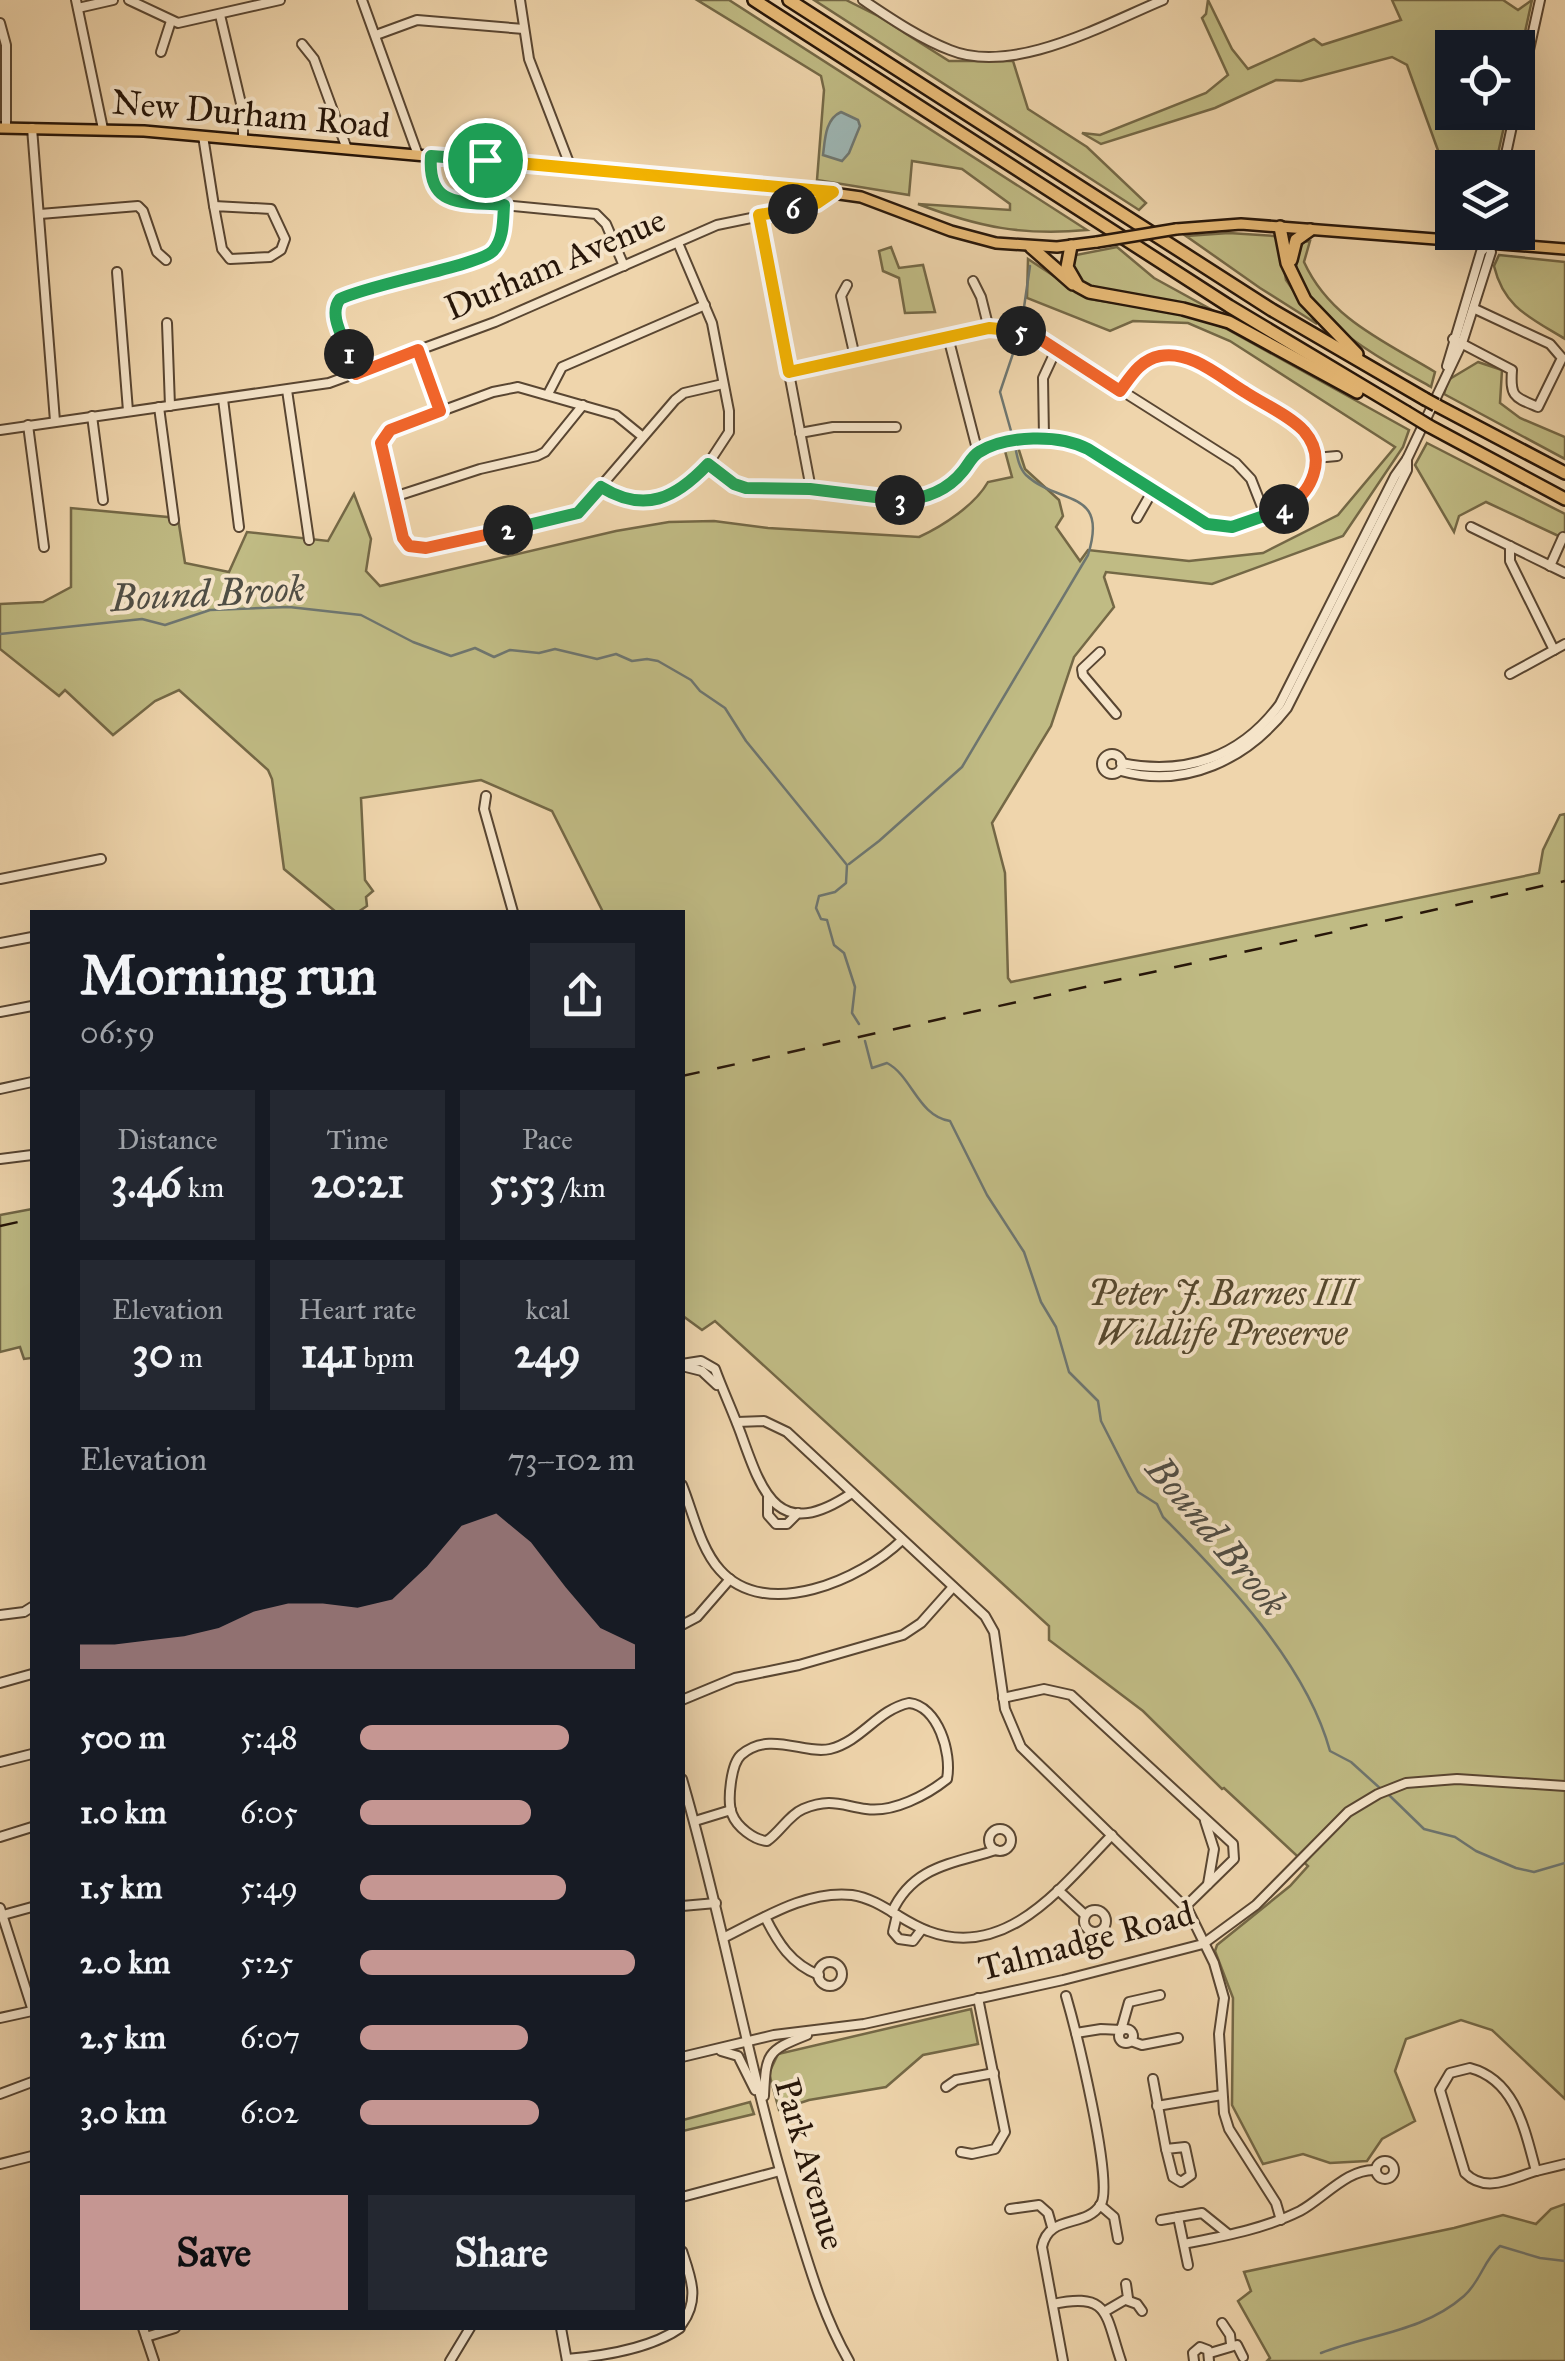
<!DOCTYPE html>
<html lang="en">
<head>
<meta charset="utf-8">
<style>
	:root { --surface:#171b24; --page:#242831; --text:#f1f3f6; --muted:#9ea1a6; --accent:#c59692 }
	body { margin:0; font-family:"IM FELL Great Primer",serif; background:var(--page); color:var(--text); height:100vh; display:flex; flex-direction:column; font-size:38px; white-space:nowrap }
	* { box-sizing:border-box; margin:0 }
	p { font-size:32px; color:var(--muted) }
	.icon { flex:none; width:55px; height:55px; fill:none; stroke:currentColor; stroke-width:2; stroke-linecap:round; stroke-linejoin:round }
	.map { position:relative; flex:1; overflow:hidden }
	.side { position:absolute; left:30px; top:910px; width:655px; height:1420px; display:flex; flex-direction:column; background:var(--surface); border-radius:0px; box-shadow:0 10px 40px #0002 }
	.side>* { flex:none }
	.fabs { position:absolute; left:1435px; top:30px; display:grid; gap:20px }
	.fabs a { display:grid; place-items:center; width:100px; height:100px; border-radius:0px; background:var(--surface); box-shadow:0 10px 40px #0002; font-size:50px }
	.pin { position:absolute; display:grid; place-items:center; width:85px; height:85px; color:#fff; margin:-42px; border:5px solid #fff; border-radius:50%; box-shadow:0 2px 10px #0007 }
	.km { position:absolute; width:50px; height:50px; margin:-25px; border-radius:50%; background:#222; color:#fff; font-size:28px; line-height:50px; text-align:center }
	.round { display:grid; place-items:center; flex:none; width:105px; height:105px; border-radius:0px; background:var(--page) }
	.overview { display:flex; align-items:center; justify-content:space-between; height:170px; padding:0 50px }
	h1 { font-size:55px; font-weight:800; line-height:75px }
	.figures { display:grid; grid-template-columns:repeat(3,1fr); gap:15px; height:170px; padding:10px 50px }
	.figures div { display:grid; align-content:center; border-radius:0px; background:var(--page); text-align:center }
	.figures b { font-size:42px; font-weight:800 }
	.figures small { font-size:28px; font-weight:400 }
	.figures p { font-size:28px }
	.chart { height:280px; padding:20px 50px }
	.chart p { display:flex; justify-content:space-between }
	.chart svg { width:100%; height:180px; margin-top:10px; fill:var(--accent); opacity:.7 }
	.cta { display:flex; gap:20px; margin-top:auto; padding:20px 50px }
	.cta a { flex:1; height:115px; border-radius:0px; background:var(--accent); color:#111; font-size:40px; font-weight:800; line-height:115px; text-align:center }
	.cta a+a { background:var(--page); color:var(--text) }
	ul { padding:0 50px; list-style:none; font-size:32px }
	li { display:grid; grid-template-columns:160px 120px 1fr; align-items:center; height:75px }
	li i { height:25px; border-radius:12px; background:var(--accent) }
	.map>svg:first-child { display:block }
</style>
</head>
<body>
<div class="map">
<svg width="1565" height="2361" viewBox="0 0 1565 2361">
	<rect width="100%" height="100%" fill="#efd5ac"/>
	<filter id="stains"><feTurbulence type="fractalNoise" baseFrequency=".002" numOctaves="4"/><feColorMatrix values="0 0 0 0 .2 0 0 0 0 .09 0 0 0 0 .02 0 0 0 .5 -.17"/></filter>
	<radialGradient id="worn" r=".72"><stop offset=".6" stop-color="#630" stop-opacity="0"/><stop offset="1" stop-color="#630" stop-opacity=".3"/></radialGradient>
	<g fill="#c0bb84" stroke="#746846" stroke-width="2.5">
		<path d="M697 0H729L1087 230C1023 236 978 227 918 204L1010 210V204L962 169 912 161 909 195 817 180 824 90 821 76Z"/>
		<polygon points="814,0 846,0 878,16 949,61 1013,61 1028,109 1087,147 1146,203 1139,210"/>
		<polygon points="1208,0 1232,49 1248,69 1314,39 1322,45 1401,20 1392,0 1503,0 1518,10 1532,0 1518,64 1518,48 1452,48 1452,112 1507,113 1495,167 1452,168 1452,189 1407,65 1392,57 1301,81 1276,80 1215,108 1101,144 1082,133 1100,135 1206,93 1228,75 1202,18 1206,14"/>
		<polygon points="1229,233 1274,236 1279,240 1286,280 1317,324 1260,288 1186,236"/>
		<path d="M1310 241 1304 262C1330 319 1384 341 1435 372L1431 387C1391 364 1266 302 1303 242Z"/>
		<polygon points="891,247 899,268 923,265 935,312 905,313 899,278 883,271 879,251"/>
		<path d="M1117 247 1154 278 1214 311 1213 313C1182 308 1105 300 1082 284 1074 277 1072 266 1071 256Z"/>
		<path d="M1499 255 1565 262V339C1531 318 1504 308 1494 266Z"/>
		<path d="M1028 259 1089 299 1183 313 1225 328 1409 430 1403 447 1343 536 1212 584 1106 572 1104 577 1114 607 1074 657 1051 726 992 823 1005 873 1008 978 1011 982 1539 873 1543 850 1560 815 1565 814V2099L1492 2030 1461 2020 1406 2039 1395 2071 1415 2121 1382 2139 1367 2161 1330 2163 1303 2154 1263 2164 1232 2105 1233 1998 1215 1951 1217 1945 1290 1886 1308 1866 1224 1788 1222 1789 1143 1711 1049 1640V1626L715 1321 702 1330 683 1316 682 912H603L552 811 481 780 361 798 365 880 373 891 366 897 367 906 358 912H336L284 869 272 779 268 770 179 690 155 701 113 735 65 690 59 696 0 649V604L43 602 71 587V508L178 518 185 563 229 572 247 532 328 541 354 494 371 539 366 571 380 586 616 531 669 522 714 521 768 528 919 537C943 526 975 505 988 482L1012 477 1005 451 1018 447 1025 469 1059 500 1063 516 1056 527 1080 561 1088 550 1189 561 1263 553 1338 515 1395 447 1230 341 1188 323 1133 321 1110 331 1027 298Z"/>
		<polygon points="1478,362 1502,370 1500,403 1520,418 1565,437 1565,459 1444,394 1448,380"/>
		<polygon points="1427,443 1565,514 1565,539 1486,502 1459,516 1454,532 1415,465"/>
		<polygon points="32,1209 32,1358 24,1359 20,1347 0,1352 0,1215"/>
		<polygon points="971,2009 978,2044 923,2055 886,2087 809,2100 779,2110 769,2073 778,2054"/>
		<polygon points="750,2102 754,2114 683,2131 683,2120"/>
		<polygon points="1565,2204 1565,2361 1267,2361 1270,2358 1238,2301 1251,2291 1244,2272 1454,2228 1503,2215 1536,2224 1551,2209"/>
	</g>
	<path fill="#9db6b4" stroke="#6e7670" stroke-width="2.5" d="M841 112 858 120 860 126 849 153 842 161 823 155C825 140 825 119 841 112Z"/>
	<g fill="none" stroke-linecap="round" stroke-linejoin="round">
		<g stroke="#6e7670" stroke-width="2.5">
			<polyline points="1021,328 1030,266"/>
			<polyline points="1013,438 1000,392 1019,336"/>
			<polyline points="0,634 142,619 165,625 210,610 289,607 361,615 413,642 451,656 475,648 494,657 510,650 539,653 555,649 597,659 616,654 632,661 647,659 658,661 691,680 700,691 725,708 746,741 847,865 846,883 835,892 819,896 816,908 821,919 827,920 834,945 844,953 855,987 852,1013 859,1024"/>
			<path d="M849 864 879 841 962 767 1088 555C1109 488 1059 506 1026 475 1019 468 1017 456 1015 446"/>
			<path d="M865 1041 872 1068 887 1063C912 1076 918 1116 950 1121L987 1195 1024 1252 1041 1302 1056 1327 1069 1372 1098 1401 1101 1421 1129 1476 1138 1492 1157 1504 1163 1517C1226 1580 1306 1663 1330 1751L1351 1762 1382 1790"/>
			<polyline points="1389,1795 1424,1829 1455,1837 1476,1851 1516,1868 1534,1872 1565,1863"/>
			<path d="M1321 2353C1370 2334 1423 2332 1464 2296 1481 2281 1483 2261 1500 2246L1540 2258 1565 2261"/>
		</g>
		<defs>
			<g id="minor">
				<polyline points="76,0 103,129"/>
				<polyline points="129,0 178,23 280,0"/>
				<polyline points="362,0 418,155"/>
				<polyline points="520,0 529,59 571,168"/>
				<path d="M863 0C890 18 919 38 950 50 1013 76 1105 24 1163 0"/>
				<polyline points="78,8 113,0"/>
				<polyline points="220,15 243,112 243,140"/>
				<polyline points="0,23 6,45 6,128"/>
				<polyline points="376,35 417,20 524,29"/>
				<polyline points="302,44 314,59 347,149"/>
				<polyline points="161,52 171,21"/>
				<polyline points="1518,100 1540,0"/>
				<polyline points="32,128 55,421"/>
				<polyline points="203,136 214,206"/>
				<polyline points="431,156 435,188 450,200 596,214 606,224 624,266"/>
				<polyline points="1503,168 1515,112"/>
				<polygon points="214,206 271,209 285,239 281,250 270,257 230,259 222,249"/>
				<polyline points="40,214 138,206 143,211 157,252 166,260"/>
				<polyline points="759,215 811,489"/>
				<polyline points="117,272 128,411"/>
				<polyline points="973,281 981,297 989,329"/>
				<polyline points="847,285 841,296 855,357"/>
				<polyline points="167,323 170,406"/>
				<polyline points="948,337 978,453"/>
				<path d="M1453 339 1512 370C1510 397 1514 397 1538 407L1562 358 1550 344 1475 309"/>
				<polyline points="418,350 440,411"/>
				<polyline points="1447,366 1481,252 1488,244"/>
				<polyline points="789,372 989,329 1013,329 1040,339 1236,463 1251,479 1266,517"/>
				<path d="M356 373 335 316 337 303C370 276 475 272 493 250 504 238 503 220 504 205"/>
				<polyline points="287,390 309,540"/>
				<polyline points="548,394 562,367 705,305"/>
				<polyline points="223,399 239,527"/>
				<polyline points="159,407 174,520"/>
				<polyline points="92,416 103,500"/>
				<polyline points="28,425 44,547"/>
				<polyline points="0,430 329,383 495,322 717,225 810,206 833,192"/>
				<polyline points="800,433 833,427 896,427"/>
				<polyline points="643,437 616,415 518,387 493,392 390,430 380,447 403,538 409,546 427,547 578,513 675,400 684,393 723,384"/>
				<polyline points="1044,437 1043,378 1056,350"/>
				<polyline points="1315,458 1337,456"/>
				<path d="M708 464 734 485 746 488 811 489 903 501 930 496 946 487 978 453 1033 438 1058 439 1088 449 1207 523C1231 531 1251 523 1274 513 1307 499 1334 460 1301 429 1285 413 1261 403 1243 391 1220 377 1195 354 1167 355 1144 356 1133 374 1120 391"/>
				<polyline points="601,487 631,502 679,491 708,464 729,432 729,411 712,323 678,243"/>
				<polyline points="394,497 480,469 537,456 545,452 583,405"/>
				<polyline points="1137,518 1153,490"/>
				<polyline points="1471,527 1565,573"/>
				<polyline points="1510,546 1510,561 1554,650"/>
				<polyline points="1550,566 1563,537"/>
				<polyline points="1100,652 1082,669 1083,675 1116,714"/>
				<polyline points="1510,674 1565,644"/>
				<circle cx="1112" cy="764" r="10"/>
				<path d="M1121 763C1186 776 1241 757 1280 704L1395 476 1407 459 1462 343 1491 252 1488 244 1490 232"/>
				<path d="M1121 771C1186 789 1247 759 1287 708L1407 470V459"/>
				<polyline points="486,796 484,809 513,912"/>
				<polyline points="0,879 101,859"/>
				<polyline points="0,943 32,937"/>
				<polyline points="0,1012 32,1006"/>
				<polyline points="0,1089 32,1082"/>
				<polyline points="0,1159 32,1155"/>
				<path d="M682 1364 701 1361 715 1369C723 1391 733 1412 741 1434 763 1496 779 1542 852 1493"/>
				<polyline points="682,1366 702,1371 717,1385"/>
				<polyline points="737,1422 764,1421 787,1432 985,1616 994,1632 1005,1709 1021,1747 1188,1910 1214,1963 1224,1998 1219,2034 1224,2113 1229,2129 1276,2203 1281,2220"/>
				<path d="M682 1485C693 1512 700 1548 720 1570 766 1622 862 1579 902 1540"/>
				<polyline points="768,1498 768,1515 776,1524 787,1524 798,1513"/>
				<polyline points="0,1615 24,1612 32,1607"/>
				<polyline points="682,1625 697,1617 730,1579"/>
				<polyline points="0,1683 32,1674"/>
				<polyline points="1003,1698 1044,1689 1071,1695 1233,1844 1234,1859 1185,1907"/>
				<polyline points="682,1700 735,1678 799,1665 903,1635 921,1623 953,1587"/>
				<path d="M909 1703C938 1706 952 1753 947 1779 927 1795 893 1813 866 1809 840 1805 830 1798 803 1809 789 1815 780 1832 767 1841 754 1840 737 1827 732 1814 727 1801 731 1764 741 1755 770 1730 804 1755 830 1749 862 1741 877 1710 909 1703Z"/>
				<polyline points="0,1762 32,1754"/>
				<path d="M682 1779C724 1922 748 2068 792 2211 808 2262 822 2314 849 2361"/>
				<polyline points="695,1821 731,1810"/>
				<polyline points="1205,1821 1214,1849 1208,1884"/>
				<circle cx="1000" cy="1840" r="11"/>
				<polyline points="0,1837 32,1827"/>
				<polyline points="1058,1890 1085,1915"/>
				<polyline points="682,1906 716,1903"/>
				<polyline points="0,1908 32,2008"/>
				<circle cx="1095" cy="1921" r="11"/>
				<path d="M892 1912C913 1866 952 1864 996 1850"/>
				<polyline points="3,1915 32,1907"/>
				<polyline points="897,1915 893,1932 899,1939 913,1941 922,1929"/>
				<path d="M765 1917C778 1943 791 1964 819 1975"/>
				<path d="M723 1938C762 1919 806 1890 852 1895 880 1899 902 1922 928 1931 1007 1961 1063 1885 1112 1835"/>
				<circle cx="830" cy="1974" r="12"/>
				<polyline points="0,2018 32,2011"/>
				<circle cx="1126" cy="2036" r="7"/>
				<polyline points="1076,2033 1101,2029 1121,2030 1129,2002 1160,1995"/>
				<polyline points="1131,2041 1142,2045 1178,2038"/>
				<polyline points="721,2051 738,2056 755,2090"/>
				<polyline points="682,2057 774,2035 864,2024 1063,1980 1203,1944 1256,1905 1348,1812 1378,1794 1406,1783 1457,1779 1565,1786"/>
				<path d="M1470 2068C1516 2080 1525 2131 1536 2171 1512 2178 1486 2194 1465 2173L1440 2090 1450 2073Z"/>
				<polyline points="1153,2079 1166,2149"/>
				<polyline points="946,2087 956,2080 994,2073"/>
				<polyline points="0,2094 32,2082"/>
				<path d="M764 2096C766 2054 766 2051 807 2035"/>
				<polyline points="1157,2106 1222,2095"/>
				<polygon points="1185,2147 1191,2175 1181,2182 1173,2177 1166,2149"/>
				<polyline points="961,2152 972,2154 995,2149 1005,2132 978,1998"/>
				<circle cx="1385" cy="2170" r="9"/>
				<polyline points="0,2164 32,2156"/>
				<polyline points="1536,2171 1565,2164"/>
				<polyline points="682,2197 780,2171"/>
				<polyline points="1100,2205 1114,2217 1118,2239"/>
				<polyline points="1010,2209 1039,2205 1048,2213 1052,2227"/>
				<polyline points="1178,2217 1188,2265"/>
				<polyline points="1161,2220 1202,2213 1228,2234"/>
				<path d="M1184 2244C1224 2236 1264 2229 1300 2211 1324 2198 1348 2168 1376 2170"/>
				<path d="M682 2251C691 2278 700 2299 682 2324"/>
				<polyline points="1126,2300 1137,2304 1142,2311"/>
				<path d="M1053 2304C1110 2292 1105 2314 1121 2361"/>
				<polyline points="1104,2312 1128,2298 1126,2284"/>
				<polyline points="1222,2323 1230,2335 1231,2344"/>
				<polyline points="143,2328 154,2361"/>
				<polyline points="561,2328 567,2361"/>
				<polyline points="146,2337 175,2328"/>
				<polyline points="1210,2353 1237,2345 1243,2357"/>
				<path d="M567 2359C603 2356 650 2349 680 2328"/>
				<polyline points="450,2361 470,2328"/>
				<path d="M1063 2361 1042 2247C1049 2213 1086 2229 1101 2204 1114 2182 1075 2027 1066 1996"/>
				<polyline points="1194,2361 1193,2353 1200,2347 1208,2350 1209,2361"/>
			</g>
			<g id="major">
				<polyline points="0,128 144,131 811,190 861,197 951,231 996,243 1057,247 1097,242"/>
				<polyline points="1176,229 1241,224 1565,249"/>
			</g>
			<g id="highway">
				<polyline points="754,0 1229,306 1406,412"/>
				<polyline points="789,0 1272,310 1425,399"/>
				<polyline points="1280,227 1287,263 1305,300 1357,354"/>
				<polyline points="1071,246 1067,267 1078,286 1089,292 1183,309 1229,322 1357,392"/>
				<polyline points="1031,247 1073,284"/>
				<polyline points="1291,260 1296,240 1310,230"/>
				<polyline points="1436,405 1565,473"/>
				<polyline points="1429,426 1565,499"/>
			</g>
		</defs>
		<use href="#minor" stroke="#594632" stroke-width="12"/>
		<use href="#major" stroke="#271609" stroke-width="14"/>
		<use href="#highway" stroke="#271609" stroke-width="16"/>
		<use href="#minor" stroke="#f5e4c9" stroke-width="8"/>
		<use href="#major" stroke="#e8ba76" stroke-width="9"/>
		<use href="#highway" stroke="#e8ba76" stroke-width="11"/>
		<g stroke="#271609" stroke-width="2.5" stroke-dasharray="18 18" stroke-linecap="butt">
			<polyline points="682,1076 1565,881"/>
			<polyline points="0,1226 32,1219"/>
		</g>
		<defs>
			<polyline id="major-bridge" points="1097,242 1176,229"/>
			<g id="highway-bridge">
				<polyline points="1425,399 1436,405"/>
				<polyline points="1406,412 1429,426"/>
			</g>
		</defs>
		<use href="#major-bridge" stroke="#271609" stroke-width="14" stroke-linecap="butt"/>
		<use href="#highway-bridge" stroke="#271609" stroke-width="16" stroke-linecap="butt"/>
		<use href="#major-bridge" stroke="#e8ba76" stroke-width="9"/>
		<use href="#highway-bridge" stroke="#e8ba76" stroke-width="11"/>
	</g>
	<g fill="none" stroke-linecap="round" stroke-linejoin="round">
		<defs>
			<path id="split-1" d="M349 354C343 337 328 314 340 299 370 284 480 265 493 251 504 239 503 220 504 205 464 201 427 210 431 156L485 160"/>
			<polyline id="split-2" points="349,354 356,374 418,350 440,411 390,430 381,443 403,538 409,546 426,548 508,530"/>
			<path id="split-3" d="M508 530 578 513 601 487C645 514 676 498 708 464L734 484 746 488 810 489 900 500"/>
			<path id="split-4" d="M900 500C926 499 947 491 963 471 968 465 972 456 979 452 1007 435 1059 434 1088 449L1207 524 1232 527 1284 509"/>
			<path id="split-5" d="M1021 331 1040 339 1120 391C1131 376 1140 360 1160 356 1191 350 1220 377 1245 392 1263 404 1289 415 1304 431 1328 459 1312 493 1284 509"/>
			<polyline id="split-6" points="793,209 759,215 789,372 989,328 1021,331"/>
			<polyline id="split-7" points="485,160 833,192 817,203 793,209"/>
		</defs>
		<use href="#split-1" stroke="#fff" stroke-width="20"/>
		<use href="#split-2" stroke="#fff" stroke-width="20"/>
		<use href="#split-3" stroke="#fff" stroke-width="20"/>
		<use href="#split-4" stroke="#fff" stroke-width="20"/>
		<use href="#split-5" stroke="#fff" stroke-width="20"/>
		<use href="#split-6" stroke="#fff" stroke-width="20"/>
		<use href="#split-7" stroke="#fff" stroke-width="20"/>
		<use href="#split-1" stroke="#22a559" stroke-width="12"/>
		<use href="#split-2" stroke="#f0652b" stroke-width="12"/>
		<use href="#split-3" stroke="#22a559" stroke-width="12"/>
		<use href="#split-4" stroke="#22a559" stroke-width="12"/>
		<use href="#split-5" stroke="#f0652b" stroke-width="12"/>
		<use href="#split-6" stroke="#f5b400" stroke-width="12"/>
		<use href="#split-7" stroke="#f5b400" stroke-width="12"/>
	</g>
	<g text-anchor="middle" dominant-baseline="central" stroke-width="8" stroke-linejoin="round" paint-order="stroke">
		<g font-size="35" fill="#271609" stroke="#f5e4c9">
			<text transform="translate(251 114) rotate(5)">New Durham Road</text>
			<text transform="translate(555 264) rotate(-23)">Durham Avenue</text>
			<text transform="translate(1086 1941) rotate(-15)">Talmadge Road</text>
			<text transform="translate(810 2164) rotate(74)">Park Avenue</text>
		</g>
		<g font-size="35" font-style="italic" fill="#55482e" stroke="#f5e4c9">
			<text x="1222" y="1293">Peter J. Barnes III<tspan x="1222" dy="40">Wildlife Preserve</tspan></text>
		</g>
		<g font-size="38" font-style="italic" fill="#504e45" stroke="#f5e4c9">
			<text transform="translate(208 593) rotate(-3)">Bound Brook</text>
			<text transform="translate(1217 1536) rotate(50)">Bound Brook</text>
		</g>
	</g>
	<rect width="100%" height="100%" filter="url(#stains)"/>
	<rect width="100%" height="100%" fill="url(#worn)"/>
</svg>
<div class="fabs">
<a><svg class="icon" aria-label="locate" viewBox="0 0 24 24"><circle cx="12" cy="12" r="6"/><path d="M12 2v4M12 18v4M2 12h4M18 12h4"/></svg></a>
<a><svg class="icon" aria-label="layers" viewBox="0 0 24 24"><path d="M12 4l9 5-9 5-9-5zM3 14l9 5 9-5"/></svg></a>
</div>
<div class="pin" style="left:485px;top:160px;background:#1e9e55"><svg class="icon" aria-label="arrive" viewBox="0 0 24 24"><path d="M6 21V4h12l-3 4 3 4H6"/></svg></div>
<b class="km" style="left:349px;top:354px">1</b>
<b class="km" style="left:508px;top:530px">2</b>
<b class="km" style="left:900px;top:500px">3</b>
<b class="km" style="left:1284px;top:509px">4</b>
<b class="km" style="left:1021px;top:331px">5</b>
<b class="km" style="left:793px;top:209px">6</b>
<section class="side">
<div class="overview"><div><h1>Morning run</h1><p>06:59</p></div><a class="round"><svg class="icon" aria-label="share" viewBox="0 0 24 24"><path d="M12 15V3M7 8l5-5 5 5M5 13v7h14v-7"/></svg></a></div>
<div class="figures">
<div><p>Distance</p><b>3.46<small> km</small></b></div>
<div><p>Time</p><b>20:21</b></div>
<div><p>Pace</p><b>5:53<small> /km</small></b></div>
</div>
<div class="figures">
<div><p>Elevation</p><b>30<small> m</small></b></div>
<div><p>Heart rate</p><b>141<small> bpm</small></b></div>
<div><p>kcal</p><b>249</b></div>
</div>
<div class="chart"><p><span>Elevation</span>73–102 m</p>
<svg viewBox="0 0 160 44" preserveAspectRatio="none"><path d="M0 44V38L10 38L20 37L30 36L40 34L50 30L60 28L70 28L80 29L90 27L100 19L110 9L120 6L130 13L140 24L150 34L160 38V44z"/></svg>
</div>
<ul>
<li><b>500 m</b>5:48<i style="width:76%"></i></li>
<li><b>1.0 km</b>6:05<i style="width:62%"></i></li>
<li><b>1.5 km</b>5:49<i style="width:75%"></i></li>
<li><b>2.0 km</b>5:25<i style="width:100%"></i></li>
<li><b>2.5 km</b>6:07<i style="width:61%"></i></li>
<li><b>3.0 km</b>6:02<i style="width:65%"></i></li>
</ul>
<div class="cta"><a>Save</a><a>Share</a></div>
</section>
</div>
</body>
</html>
